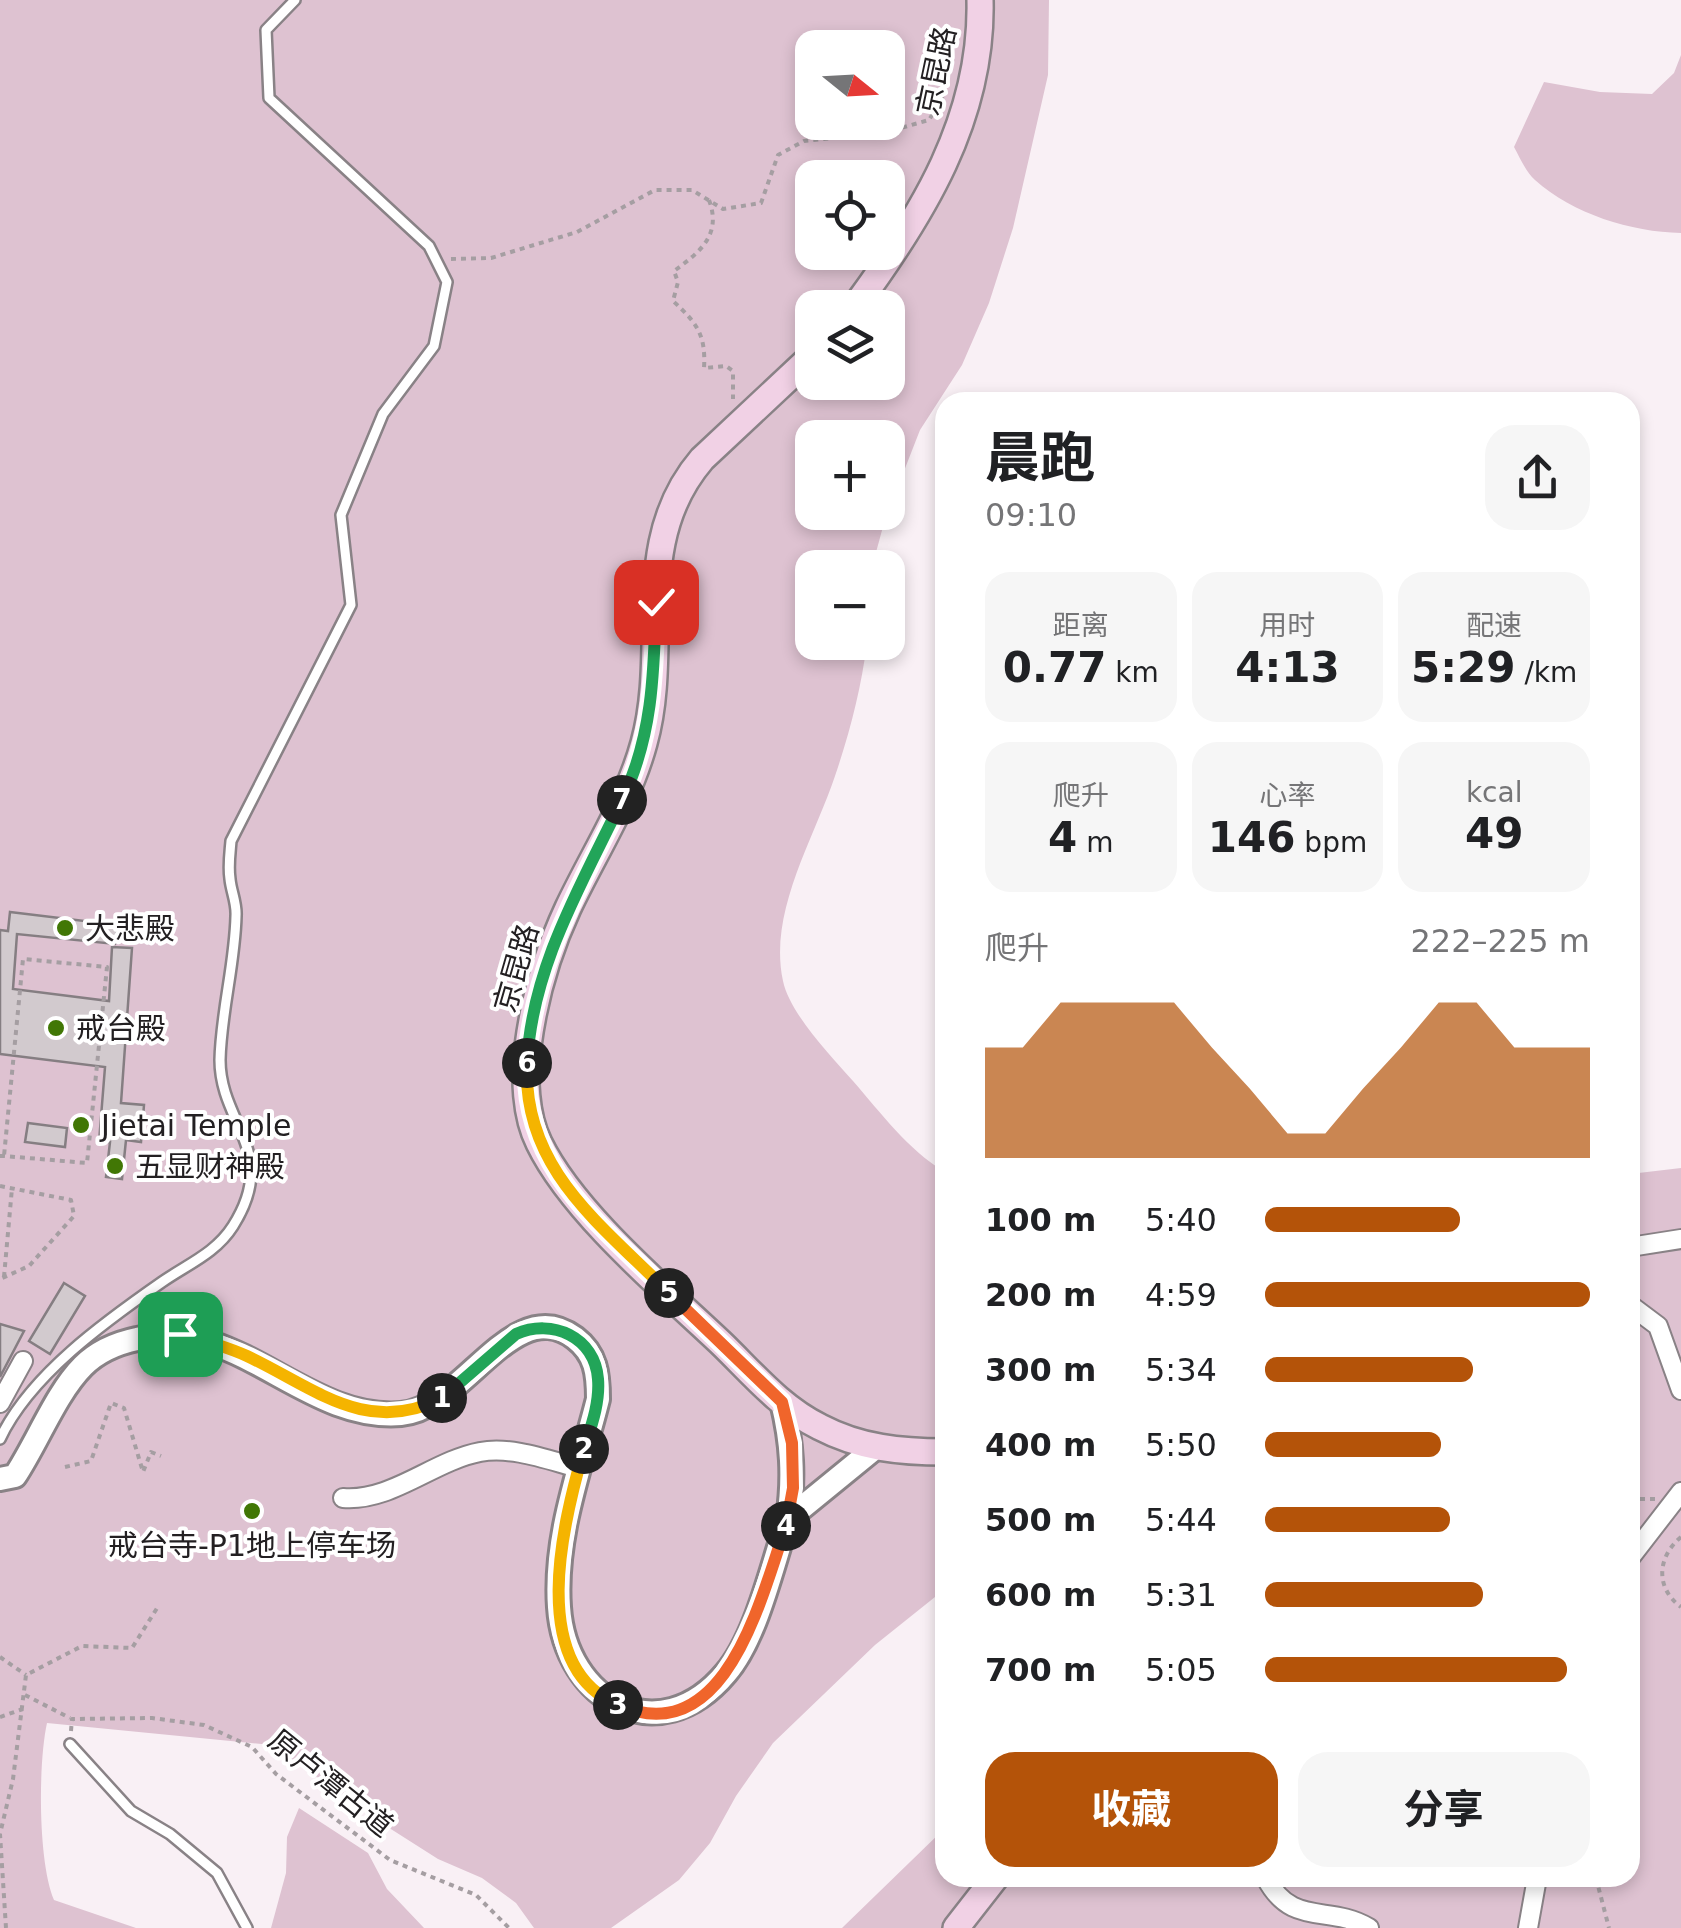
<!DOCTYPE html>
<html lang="zh">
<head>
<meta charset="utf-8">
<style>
	:root { --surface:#fff; --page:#f6f6f6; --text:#202124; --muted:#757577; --accent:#b45309 }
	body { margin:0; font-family:"DejaVu Sans","Noto Sans SC",sans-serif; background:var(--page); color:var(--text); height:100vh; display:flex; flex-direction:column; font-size:38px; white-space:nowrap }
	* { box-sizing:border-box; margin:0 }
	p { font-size:32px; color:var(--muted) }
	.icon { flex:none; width:55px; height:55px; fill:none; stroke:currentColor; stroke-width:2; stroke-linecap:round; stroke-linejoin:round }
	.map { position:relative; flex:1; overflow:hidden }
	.panel { position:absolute; left:935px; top:392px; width:705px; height:1495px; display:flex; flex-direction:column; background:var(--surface); border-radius:30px; box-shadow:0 5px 15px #0003 }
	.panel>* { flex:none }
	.needle { width:65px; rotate:108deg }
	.controls { position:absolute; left:795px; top:30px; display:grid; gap:20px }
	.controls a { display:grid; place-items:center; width:110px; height:110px; border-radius:20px; background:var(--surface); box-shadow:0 5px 15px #0003; font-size:50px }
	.pin { position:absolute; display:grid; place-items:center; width:85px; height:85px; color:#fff; margin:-42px; border-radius:20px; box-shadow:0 5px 15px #0006 }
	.km { position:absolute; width:50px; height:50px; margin:-25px; border-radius:50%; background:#222; color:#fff; font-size:28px; line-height:50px; text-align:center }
	.round { display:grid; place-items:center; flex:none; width:105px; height:105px; border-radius:30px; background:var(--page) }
	.headline { display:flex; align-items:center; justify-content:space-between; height:170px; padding:0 50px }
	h1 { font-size:55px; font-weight:700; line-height:75px }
	.metrics { display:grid; grid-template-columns:repeat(3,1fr); gap:15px; height:170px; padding:10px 50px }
	.metrics div { display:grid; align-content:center; border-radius:25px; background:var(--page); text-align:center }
	.metrics b { font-size:42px; font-weight:700 }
	.metrics small { font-size:28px; font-weight:400 }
	.metrics p { font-size:28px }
	.chart { height:280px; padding:20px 50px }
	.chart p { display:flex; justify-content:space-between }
	.chart svg { width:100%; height:180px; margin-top:10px; fill:var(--accent); opacity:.7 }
	.action { display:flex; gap:20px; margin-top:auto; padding:20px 50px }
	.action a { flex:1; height:115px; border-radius:30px; background:var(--accent); color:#fff; font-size:40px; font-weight:700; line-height:115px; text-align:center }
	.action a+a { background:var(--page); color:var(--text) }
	ul { padding:0 50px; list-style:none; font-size:32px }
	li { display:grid; grid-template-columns:160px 120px 1fr; align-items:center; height:75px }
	li i { height:25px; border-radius:12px; background:var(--accent) }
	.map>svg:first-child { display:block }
</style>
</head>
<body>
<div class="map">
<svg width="1681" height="1928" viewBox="0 0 1681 1928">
	<rect width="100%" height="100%" fill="#f9f0f5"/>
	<g fill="#dec2d1" fill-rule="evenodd">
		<path d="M0 0H1049L1048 75 1013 228 989 303 962 365 920 430 888 512V438H812V512H887L872 567 812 568V642L867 643C861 689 850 732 835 776 814 839 768 912 783 981 790 1014 831 1056 853 1081 881 1113 908 1150 945 1172V1589L875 1645 773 1743 736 1796 710 1843 679 1880 611 1928H534L516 1903 482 1878 438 1859 383 1824 272 1745 47 1723C38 1764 38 1862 54 1900L136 1928H0ZM812 48H888V122H812ZM812 178H888V252H812ZM812 308H888V382H812Z"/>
		<path d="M1681 55V233C1631 232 1573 214 1535 180 1526 172 1520 158 1514 147L1544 82 1600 92 1652 94 1674 73Z"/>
		<polygon points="1681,1168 1681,1928 842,1928 945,1828 945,1878 1630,1878 1630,1174"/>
		<polygon points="299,1808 368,1853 387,1889 424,1928 271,1928 286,1873 287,1837"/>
	</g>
	<g fill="#d2cace" stroke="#857e82" stroke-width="2.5">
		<polygon points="10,912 118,925 115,944 17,934 13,989 109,1001 112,947 132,948 121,1103 144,1105 141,1142 126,1140 122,1179 106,1177 110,1142 99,1142 105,1067 0,1054 0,930 8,931"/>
		<polygon points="28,1123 67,1128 65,1147 25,1142"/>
		<polygon points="64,1283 85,1296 50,1354 29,1341"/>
		<polygon points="0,1324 24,1331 0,1377"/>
	</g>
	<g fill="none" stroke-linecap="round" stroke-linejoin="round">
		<defs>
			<g id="service">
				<path d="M0 1439C30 1375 106 1321 162 1282 188 1264 216 1253 233 1226 280 1152 220 1124 220 1060 221 1012 235 964 236 916 237 903 231 891 230 879 228 866 230 853 231 841L351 605 341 515 383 414 434 346 447 282 429 246 269 98 266 30 295 0"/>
				<polyline points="70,1744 131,1811 170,1834 217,1873 247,1928"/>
			</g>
			<g id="minor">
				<polyline points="1630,1247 1681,1239"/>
				<polyline points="1630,1305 1658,1326 1681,1390"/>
				<polyline points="0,1403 23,1361"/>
				<path d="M343 1498C391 1502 433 1461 480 1452 512 1446 548 1460 579 1468"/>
				<polyline points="1630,1558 1681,1492"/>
				<path d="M1266 1878C1292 1928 1329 1904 1369 1928"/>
				<polyline points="1528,1928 1537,1878"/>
			</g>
			<g id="tertiary">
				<path d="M782 1402C792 1443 794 1478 788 1519L875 1448"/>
				<path d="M0 1479 15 1476C37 1443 56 1393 83 1366 97 1352 118 1343 137 1339 237 1315 304 1422 401 1414 464 1409 513 1291 575 1338 596 1354 598 1374 598 1399 581 1467 554 1535 559 1607 565 1701 659 1753 726 1673 757 1637 772 1565 788 1519"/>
			</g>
			<g id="secondary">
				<path d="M854 308C922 216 983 118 980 0"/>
				<path d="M812 356 702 459C630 543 671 646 644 743 628 802 594 853 568 908 548 951 534 999 528 1046 524 1077 525 1115 539 1143 573 1213 665 1290 722 1344 753 1374 781 1408 820 1427 860 1448 901 1452 945 1452"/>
				<polyline points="956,1928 995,1878"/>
			</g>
		</defs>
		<use href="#service" stroke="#898286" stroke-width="14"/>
		<use href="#minor" stroke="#898286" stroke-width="22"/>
		<use href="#tertiary" stroke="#898286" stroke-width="28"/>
		<use href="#secondary" stroke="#898286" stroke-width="30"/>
		<g stroke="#a59ea2" stroke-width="4" stroke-dasharray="5 5" stroke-linecap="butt">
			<path d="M709 200C722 235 700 252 674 271L678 282 673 301C697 323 706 335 704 368L726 366 733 371V399"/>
			<polyline points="451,259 491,258 577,232 655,190 692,190 723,209 761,203 778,155 804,141 883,133 929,120 945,93"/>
			<polyline points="0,1156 4,1156 87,1163 107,967 23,959 4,1156"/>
			<polyline points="0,1186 71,1200 74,1216 29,1266 0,1279"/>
			<polyline points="4,1277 12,1188"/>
			<polyline points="65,1467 91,1461 111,1403 124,1408 143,1472 151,1452 161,1456"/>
			<polyline points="1630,1499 1655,1499"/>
			<path d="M1681 1537C1657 1557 1655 1588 1681 1607"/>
			<polyline points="0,1657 26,1675"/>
			<polyline points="25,1695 70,1718"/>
			<polyline points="0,1717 23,1709"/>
			<polyline points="71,1731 72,1719 152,1718 204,1725 252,1747 276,1774 390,1860 476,1895 509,1928"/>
			<polyline points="1487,1878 1489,1878"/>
			<polyline points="1596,1878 1609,1928"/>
			<polyline points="6,1928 0,1834 13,1779 26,1675 82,1646 132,1648 159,1605"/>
		</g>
		<use href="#service" stroke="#fff" stroke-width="9"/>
		<use href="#minor" stroke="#fff" stroke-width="18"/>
		<use href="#tertiary" stroke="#fff" stroke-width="22"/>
		<use href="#secondary" stroke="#f1d1e5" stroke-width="25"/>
	</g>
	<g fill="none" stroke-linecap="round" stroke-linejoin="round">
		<defs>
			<path id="split-1" d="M180 1334C203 1340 225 1346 247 1356 313 1387 367 1437 442 1398"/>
			<path id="split-2" d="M442 1398 516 1334C552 1318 595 1337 598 1379 600 1403 591 1427 584 1449"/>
			<path id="split-3" d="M584 1449C563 1522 526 1666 618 1705"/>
			<path id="split-4" d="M618 1705C727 1752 761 1596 786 1526"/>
			<polyline id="split-5" points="669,1293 782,1402 792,1443 793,1488 786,1526"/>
			<path id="split-6" d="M527 1063C522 1169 601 1224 669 1293"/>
			<path id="split-7" d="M527 1063C532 966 582 884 622 800"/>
			<path id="split-8" d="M622 800C653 736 654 671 656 602"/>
		</defs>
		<use href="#split-1" stroke="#fff" stroke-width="20"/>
		<use href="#split-2" stroke="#fff" stroke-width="20"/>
		<use href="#split-3" stroke="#fff" stroke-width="20"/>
		<use href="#split-4" stroke="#fff" stroke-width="20"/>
		<use href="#split-5" stroke="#fff" stroke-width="20"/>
		<use href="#split-6" stroke="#fff" stroke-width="20"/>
		<use href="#split-7" stroke="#fff" stroke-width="20"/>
		<use href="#split-8" stroke="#fff" stroke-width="20"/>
		<use href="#split-1" stroke="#f5b400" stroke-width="12"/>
		<use href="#split-2" stroke="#22a559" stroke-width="12"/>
		<use href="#split-3" stroke="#f5b400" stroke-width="12"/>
		<use href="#split-4" stroke="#f0652b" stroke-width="12"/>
		<use href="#split-5" stroke="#f0652b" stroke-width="12"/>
		<use href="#split-6" stroke="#f5b400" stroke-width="12"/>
		<use href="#split-7" stroke="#22a559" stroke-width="12"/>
		<use href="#split-8" stroke="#22a559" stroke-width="12"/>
	</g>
	<g fill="#417705" stroke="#fff" stroke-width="4">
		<circle cx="65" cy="928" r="10"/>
		<circle cx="56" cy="1028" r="10"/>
		<circle cx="81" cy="1125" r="10"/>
		<circle cx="115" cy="1166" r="10"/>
		<circle cx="252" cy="1511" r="10"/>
	</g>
	<g text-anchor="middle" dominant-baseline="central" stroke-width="8" stroke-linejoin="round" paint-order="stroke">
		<g font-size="30" fill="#232022" stroke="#fff">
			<text transform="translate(936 71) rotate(-78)">京昆路</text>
			<text transform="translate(516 968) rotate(-74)">京昆路</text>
			<text transform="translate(331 1783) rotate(39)">原卢潭古道</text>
		</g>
		<g font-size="30" fill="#232022" stroke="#fff" text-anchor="start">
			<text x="85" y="928">大悲殿</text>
			<text x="76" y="1028">戒台殿</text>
			<text x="101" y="1125">Jietai Temple</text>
			<text x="135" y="1166">五显财神殿</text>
			<text x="252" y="1545" text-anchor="middle">戒台寺-P1地上停车场</text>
		</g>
	</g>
</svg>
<div class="controls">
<a><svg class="needle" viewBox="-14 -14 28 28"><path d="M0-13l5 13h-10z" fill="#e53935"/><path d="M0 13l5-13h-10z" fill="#757577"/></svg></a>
<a><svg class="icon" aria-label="locate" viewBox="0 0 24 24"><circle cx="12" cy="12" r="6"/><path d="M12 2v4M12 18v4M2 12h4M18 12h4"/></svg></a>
<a><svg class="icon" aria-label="layers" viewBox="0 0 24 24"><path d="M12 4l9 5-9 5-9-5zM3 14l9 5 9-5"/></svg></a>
<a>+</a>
<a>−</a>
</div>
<div class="pin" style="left:180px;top:1334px;background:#1e9e55"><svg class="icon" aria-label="arrive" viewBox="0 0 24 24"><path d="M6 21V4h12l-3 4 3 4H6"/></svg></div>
<div class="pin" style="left:656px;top:602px;background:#d93025"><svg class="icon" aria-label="check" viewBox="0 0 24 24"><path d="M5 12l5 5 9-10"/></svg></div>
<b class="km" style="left:442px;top:1398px">1</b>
<b class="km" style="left:584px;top:1449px">2</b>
<b class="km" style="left:618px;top:1705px">3</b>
<b class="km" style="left:786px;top:1526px">4</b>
<b class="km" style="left:669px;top:1293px">5</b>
<b class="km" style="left:527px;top:1063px">6</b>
<b class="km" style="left:622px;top:800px">7</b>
<section class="panel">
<div class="headline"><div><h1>晨跑</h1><p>09:10</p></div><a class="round"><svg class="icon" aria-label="share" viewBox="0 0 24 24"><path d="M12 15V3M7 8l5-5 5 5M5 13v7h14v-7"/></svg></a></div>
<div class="metrics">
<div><p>距离</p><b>0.77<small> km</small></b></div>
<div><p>用时</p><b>4:13</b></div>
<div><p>配速</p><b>5:29<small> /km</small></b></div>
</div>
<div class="metrics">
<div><p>爬升</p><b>4<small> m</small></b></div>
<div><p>心率</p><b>146<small> bpm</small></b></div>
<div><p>kcal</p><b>49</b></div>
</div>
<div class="chart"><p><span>爬升</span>222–225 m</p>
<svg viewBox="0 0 160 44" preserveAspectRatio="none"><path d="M0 44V17L10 17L20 6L30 6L40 6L50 6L60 17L70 27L80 38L90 38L100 27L110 17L120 6L130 6L140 17L150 17L160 17V44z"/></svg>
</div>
<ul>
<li><b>100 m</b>5:40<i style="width:60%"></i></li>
<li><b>200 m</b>4:59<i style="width:100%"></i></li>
<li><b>300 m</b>5:34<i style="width:64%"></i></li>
<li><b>400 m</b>5:50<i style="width:54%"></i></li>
<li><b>500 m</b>5:44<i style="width:57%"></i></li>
<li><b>600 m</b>5:31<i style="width:67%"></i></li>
<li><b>700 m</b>5:05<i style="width:93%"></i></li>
</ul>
<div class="action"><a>收藏</a><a>分享</a></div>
</section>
</div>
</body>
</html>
